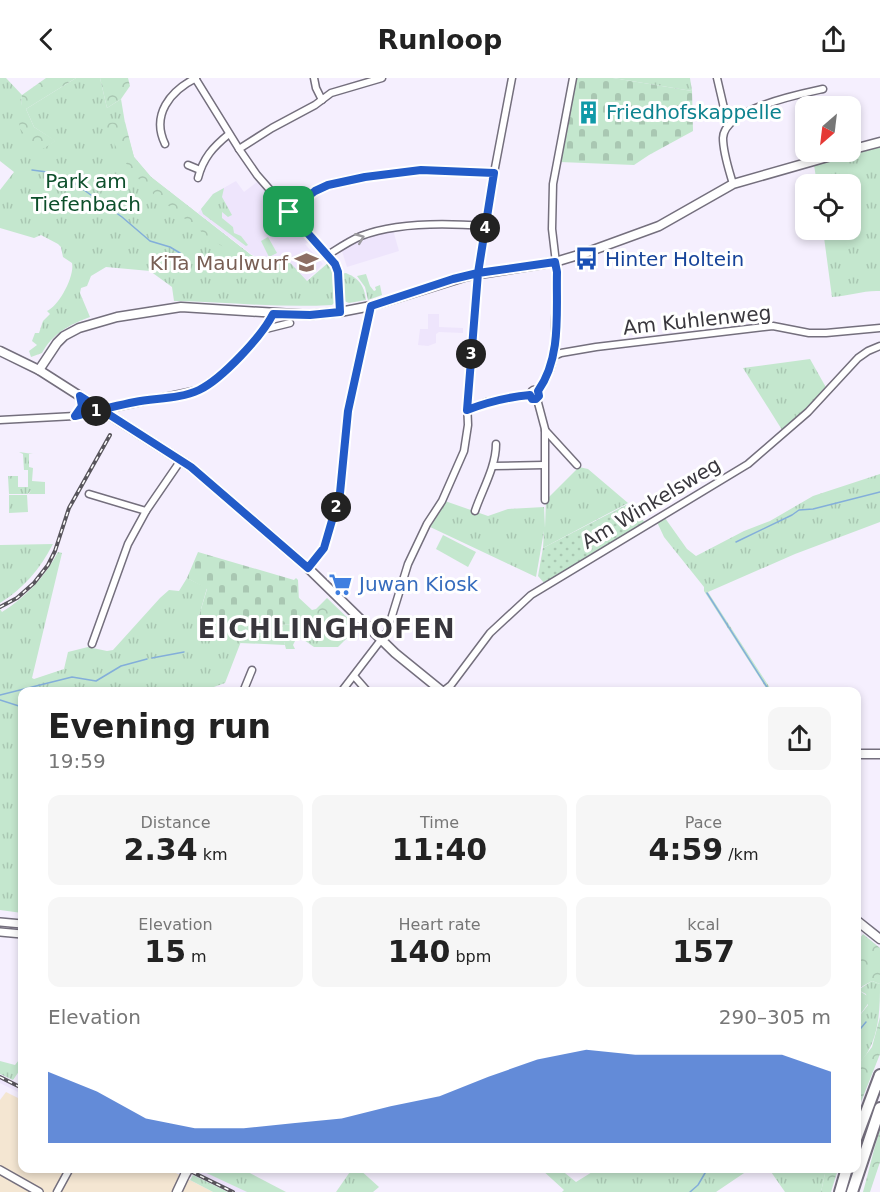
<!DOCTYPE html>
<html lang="en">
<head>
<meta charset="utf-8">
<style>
	:root { --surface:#fff; --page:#f6f6f6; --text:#222; --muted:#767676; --accent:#225bc8 }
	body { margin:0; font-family:"DejaVu Sans",sans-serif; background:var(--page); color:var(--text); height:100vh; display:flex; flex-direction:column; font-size:22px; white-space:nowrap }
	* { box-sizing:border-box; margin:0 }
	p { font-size:20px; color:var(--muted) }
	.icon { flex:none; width:33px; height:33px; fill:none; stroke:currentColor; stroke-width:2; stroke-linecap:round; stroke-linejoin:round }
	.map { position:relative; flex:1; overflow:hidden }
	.details { position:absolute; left:18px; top:609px; width:843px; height:486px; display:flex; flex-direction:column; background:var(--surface); border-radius:12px; box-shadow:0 3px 9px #0003 }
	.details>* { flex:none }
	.needle { width:39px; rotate:208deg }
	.tools { position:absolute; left:795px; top:18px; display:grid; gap:12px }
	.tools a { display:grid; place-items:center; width:66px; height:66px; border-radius:12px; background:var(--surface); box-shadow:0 3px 9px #0003; font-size:30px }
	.pin { position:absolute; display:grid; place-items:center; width:51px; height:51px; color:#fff; margin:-26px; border-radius:12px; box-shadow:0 3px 9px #0006 }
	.km { position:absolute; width:30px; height:30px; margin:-15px; border-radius:50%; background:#222; color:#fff; font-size:16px; line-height:30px; text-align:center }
	.round { display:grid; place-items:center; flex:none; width:63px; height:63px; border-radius:12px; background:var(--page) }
	.headline { display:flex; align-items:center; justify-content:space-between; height:102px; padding:0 30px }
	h1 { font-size:33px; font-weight:800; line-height:45px }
	.stats { display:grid; grid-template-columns:repeat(3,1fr); gap:9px; height:102px; padding:6px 30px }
	.stats div { display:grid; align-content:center; border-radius:12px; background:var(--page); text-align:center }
	.stats b { font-size:30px; font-weight:800 }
	.stats small { font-size:16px; font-weight:400 }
	.stats p { font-size:16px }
	.chart { height:168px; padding:12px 30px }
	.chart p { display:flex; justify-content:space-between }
	.chart svg { width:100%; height:108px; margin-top:6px; fill:var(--accent); opacity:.7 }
	header { display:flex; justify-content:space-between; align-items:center; height:78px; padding:0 30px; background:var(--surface); font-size:27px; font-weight:800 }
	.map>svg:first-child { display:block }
</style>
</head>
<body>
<header><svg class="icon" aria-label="back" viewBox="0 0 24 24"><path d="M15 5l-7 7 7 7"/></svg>Runloop<svg class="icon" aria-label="share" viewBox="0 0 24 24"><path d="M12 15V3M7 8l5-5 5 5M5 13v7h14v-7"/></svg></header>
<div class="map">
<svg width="880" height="1114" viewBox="0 0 880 1114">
	<defs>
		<pattern id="grass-tufts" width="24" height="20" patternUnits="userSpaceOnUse" patternTransform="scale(1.5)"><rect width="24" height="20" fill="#c4e7ce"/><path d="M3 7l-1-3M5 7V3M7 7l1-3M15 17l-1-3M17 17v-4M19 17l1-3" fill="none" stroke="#a9c7b2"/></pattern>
		<pattern id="forest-crowns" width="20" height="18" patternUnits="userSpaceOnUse" patternTransform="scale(1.5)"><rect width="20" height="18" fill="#c4e7ce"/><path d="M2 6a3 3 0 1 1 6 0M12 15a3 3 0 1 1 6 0" fill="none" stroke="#a9c7b2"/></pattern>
		<pattern id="cemetery-stones" width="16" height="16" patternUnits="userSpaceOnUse" patternTransform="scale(1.5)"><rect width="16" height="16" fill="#c4e7ce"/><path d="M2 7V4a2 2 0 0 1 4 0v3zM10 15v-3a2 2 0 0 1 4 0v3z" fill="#a9c7b2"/></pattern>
		<pattern id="garden-dots" width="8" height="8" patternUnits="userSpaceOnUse" patternTransform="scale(1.5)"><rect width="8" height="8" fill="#c4e7ce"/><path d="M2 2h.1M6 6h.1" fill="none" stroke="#a9c7b2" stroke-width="1.8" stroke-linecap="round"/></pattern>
	</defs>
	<rect width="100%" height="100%" fill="#f5effe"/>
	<g fill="#f4e6d2">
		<polygon points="6,1014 22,1022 22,1090 166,1091 183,1098 174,1114 0,1114 0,1022"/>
		<polygon points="186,1100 213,1114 179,1114"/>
	</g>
	<g fill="#eee5fc">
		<polygon points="236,103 244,114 257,104 310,164 305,166 323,186 306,203 283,177 267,184 251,176 198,135 213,116"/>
		<polygon points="393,152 399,173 347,189 341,170 367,159"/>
		<polygon points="428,236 439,236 439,249 463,250 463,255 439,254 436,256 436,265 428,268 418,267 420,251 428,251"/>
		<polygon points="0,996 22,1007 22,1016 0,1005"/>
		<polygon points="198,1091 225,1103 247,1114 228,1114 193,1097"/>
	</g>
	<g fill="url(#grass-tufts)">
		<path d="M0 0H6L22 17 21 28 43 70 55 63 34 49 26 31 76 0H100L107 30 121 21 126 51 134 79 151 99 251 177 267 185 283 177 307 203 328 185 332 193 334 225 332 227C279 230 227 224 174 223L172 209 150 193 106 189 91 198 87 208 81 210 80 215 90 239C69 247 53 255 42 275L31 279 29 273 37 267 32 263 35 255H39L43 243 50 236 47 233C58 229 75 199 72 185L63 179 61 169 58 166 41 157 34 160 0 150V112L14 94 0 83Z"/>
		<polygon points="613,0 690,0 692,13"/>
		<path d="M880 68V213C865 212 848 218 832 219L823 152H850V106H817L814 87Z"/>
		<polygon points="224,110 222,119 232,137 228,139 222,134 222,140 233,149 234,155 241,158 248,167 246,168 203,136 201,131 213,116"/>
		<path d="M346 195C360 201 364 208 366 222L349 225 344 223 341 196Z"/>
		<polygon points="366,196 370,208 374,213 376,212 375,209 380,207 382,217 368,222 365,209 357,198"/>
		<polygon points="810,281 828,313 784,355 743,290"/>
		<polygon points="19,374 33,376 29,376 29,389 33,390 32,403 45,404 45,416 29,416 31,412 28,416 9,416 8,398 18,398 18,409 28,409 28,392 24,392 23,376"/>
		<polygon points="579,389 588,391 628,425 543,470 544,453 536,499 428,448 445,423 488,438 508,431 544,429 545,450 546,422"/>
		<polygon points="880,396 880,444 795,476 708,514 772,613 768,613 704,513 704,509 664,459 657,444 665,440 687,471 696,478 744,453 770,443 813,418"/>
		<polygon points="9,417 27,417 28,434 9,435"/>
		<path d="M53 466C40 491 24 510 0 525V467Z"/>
		<path d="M58 474 62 475 32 600 34 601 64 591 68 574 88 569 107 573 113 572 160 520 169 512 179 513 187 500 207 510 199 538 247 548 225 605 200 614H22V835L0 832V531L2 534C27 518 44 500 58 474Z"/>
		<polygon points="331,551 344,563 338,569 314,569 304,562 303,552"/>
		<polygon points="291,557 297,559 293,567 295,571 286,571 283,560"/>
		<path d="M872 903 880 906C880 935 879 966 857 988V941L868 927 866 916 858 912Z"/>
		<polygon points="22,978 22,989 13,1002 0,996 0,983 15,987"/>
		<polygon points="198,1091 242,1091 286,1114 247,1114"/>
		<polygon points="352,1091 359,1091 379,1109 373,1114 336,1114"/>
		<polygon points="541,1091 560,1091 576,1104 597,1091 750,1091 716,1114 562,1114 564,1112"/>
		<polygon points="769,1091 826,1091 821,1114 785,1114"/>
		<polygon points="193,1097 228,1114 213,1114 190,1102"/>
	</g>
	<g fill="url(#forest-crowns)">
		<polygon points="46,0 76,0 26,31 34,49 56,63 37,74 19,49 22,17"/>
		<polygon points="100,0 128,0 130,8 121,21 107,30"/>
		<polygon points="125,44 134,79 151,99 251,177 267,185 283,177 290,184 265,196 208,159 146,110 121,79 104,45"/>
		<polygon points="298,519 312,532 316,531 327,520 358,550 344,563 340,560 331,559 331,551 303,552 304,562 291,557 283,560 285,567 240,565 247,548 299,546"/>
		<polygon points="863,856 880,870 880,906 872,903 861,909 857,904 857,864"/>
		<polygon points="858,912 869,919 870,923 857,941 857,913"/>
		<polygon points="880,939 880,976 857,1034 857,988 872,969"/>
		<path d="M880 1052V1084L870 1114H863C869 1093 873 1073 880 1052Z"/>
		<polygon points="826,1091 838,1091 831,1114 821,1114"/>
	</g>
	<g fill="url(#cemetery-stones)">
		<polygon points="576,0 613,0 692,13 693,53 649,77 634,87 560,84"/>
		<polygon points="198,474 294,502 296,500 298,502 300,546 247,548 199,538 207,511 187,500"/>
	</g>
	<polygon fill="url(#garden-dots)" points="626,427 646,445 545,506 538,498 543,470"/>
	<g fill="#c4e7ce">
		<polygon points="268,159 277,175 269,179 261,163"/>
		<polygon points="443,457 476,474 468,489 436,471"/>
	</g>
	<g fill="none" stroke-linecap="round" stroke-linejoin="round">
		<g stroke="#83aeda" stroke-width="1.5">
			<polyline points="32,92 47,94 67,100 122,139 150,163 170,169 180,175"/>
			<polyline points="736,464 792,437 799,432 813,431 880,414"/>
			<polyline points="707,515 770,614"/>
			<polyline points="152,580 184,574"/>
			<polyline points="0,617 72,599 96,603 121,588 147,581"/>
			<polyline points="0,622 22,629"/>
			<polyline points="856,956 866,944"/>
			<polyline points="690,1114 698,1107 708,1090"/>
		</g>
		<defs>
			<g id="minor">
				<polyline points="195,0 239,71 257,97 335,186 338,194 340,234"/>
				<polyline points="314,0 316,10 322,22"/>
				<polyline points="717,0 724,30 733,42"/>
				<path d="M165 66C151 37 170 13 196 0"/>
				<polyline points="239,71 272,50 315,27 331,15 382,0"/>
				<polyline points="188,87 200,92"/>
				<path d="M198 100C203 80 213 69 229 56"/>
				<path d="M733 106C729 92 723 75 723 60 724 31 800 16 823 11"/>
				<polyline points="289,134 315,113 328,107 365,99 421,92 494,95"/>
				<path d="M328 177C339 170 349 163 361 158 397 144 447 145 485 148"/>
				<polyline points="266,251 290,245"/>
				<polyline points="554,278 561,275 596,269 773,248 809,255 826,255 880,250"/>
				<circle cx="535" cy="316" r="4.5"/>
				<polyline points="538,313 550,292 554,278 557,193 552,151 553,106 573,0"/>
				<polyline points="537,321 545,351 545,422"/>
				<polyline points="467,332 487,324 530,317"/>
				<polyline points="75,338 82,328 80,318"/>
				<path d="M0 342 75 338 198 312C225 296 259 263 273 236"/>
				<polyline points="545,352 577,387"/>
				<polyline points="493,388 544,387"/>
				<polyline points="89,416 146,433"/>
				<path d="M475 433C482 412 496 389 496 366"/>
				<polyline points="308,490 324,470 340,415 348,333 371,228"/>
				<polyline points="92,566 128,466 146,433 181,382"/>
				<polyline points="354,598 368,614"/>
				<polyline points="243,614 252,592"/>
				<polyline points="341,614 387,554 408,486 427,446 442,423 464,373 468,347 467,323 478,195 494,95 512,0"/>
				<polyline points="442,614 451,607 490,555 531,517 748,386 808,334 858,280 868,273 880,268"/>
				<polyline points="57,1114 70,1090"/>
			</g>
			<g id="tertiary">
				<polyline points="0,844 22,846"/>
				<polyline points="0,854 22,856"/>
				<polyline points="0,1092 39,1114"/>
			</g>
			<g id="secondary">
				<polyline points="850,72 880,64"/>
				<polyline points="0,273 39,292 191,389 308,490 395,575 443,614"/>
				<polyline points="39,292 57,265 64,258 79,250 117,239 181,229 310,237 340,234 371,228 467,198 555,184 585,175 659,148 733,106 845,74"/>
				<polyline points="856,676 880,676"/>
				<polyline points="856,842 880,861"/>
				<polyline points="177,1114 185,1097"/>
			</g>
			<g id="motorway">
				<polyline points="856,1061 880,997"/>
				<polyline points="840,1114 847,1090"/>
				<polyline points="852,1114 880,1030"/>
			</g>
		</defs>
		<use href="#minor" stroke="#746f7d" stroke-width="9"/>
		<use href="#tertiary" stroke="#746f7d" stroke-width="10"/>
		<use href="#secondary" stroke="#746f7d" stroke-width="11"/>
		<use href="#motorway" stroke="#746f7d" stroke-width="14"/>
		<use href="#minor" stroke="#fff" stroke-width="6"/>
		<use href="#tertiary" stroke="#fff" stroke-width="7"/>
		<use href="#secondary" stroke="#fff" stroke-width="8"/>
		<use href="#motorway" stroke="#fff" stroke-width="10"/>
		<defs>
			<g id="rail">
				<polyline points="0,529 17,520 34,505 48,487 55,473 69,430 110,357"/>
				<polyline points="0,999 22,1010"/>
				<polyline points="184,1090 233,1114"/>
			</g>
		</defs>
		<use href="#rail" stroke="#58555c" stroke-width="4"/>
		<use href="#rail" stroke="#fff" stroke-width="1.5" stroke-dasharray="4.5" stroke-linecap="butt"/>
		<defs>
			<polyline id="secondary-bridge" points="185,1097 189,1090"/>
		</defs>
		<use href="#secondary-bridge" stroke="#746f7d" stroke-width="11" stroke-linecap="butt"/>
		<use href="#secondary-bridge" stroke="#fff" stroke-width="8"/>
	</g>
	<defs><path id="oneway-chevron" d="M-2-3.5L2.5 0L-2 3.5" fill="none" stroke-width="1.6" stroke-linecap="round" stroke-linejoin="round" transform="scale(1.5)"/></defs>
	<use stroke="#9c9b9e" href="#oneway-chevron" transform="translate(360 160) rotate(-22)"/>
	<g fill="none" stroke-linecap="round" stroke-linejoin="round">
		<defs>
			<path id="route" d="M289 134 335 186 338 194 340 234 310 237 273 236C262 258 222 301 199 312 180 321 155 320 135 324 115 328 95 333 75 338L82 328 80 318 102 332 191 389 308 490 324 470 340 415 348 333 371 228 453 201 478 195 467 332C488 324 508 319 530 317L532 321H536L539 318 538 313C562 279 556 233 557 194L555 184 478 195 494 95 421 92 365 99 328 107 315 113 289 134"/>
		</defs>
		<use href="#route" stroke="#fff" stroke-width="12"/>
		<use href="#route" stroke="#225bc8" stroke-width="8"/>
	</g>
	<defs>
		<symbol id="building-bare" viewBox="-9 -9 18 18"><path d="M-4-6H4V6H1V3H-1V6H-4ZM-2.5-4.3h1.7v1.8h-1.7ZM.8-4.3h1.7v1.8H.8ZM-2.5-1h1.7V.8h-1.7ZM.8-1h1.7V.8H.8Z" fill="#0f9aa8" stroke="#fff" stroke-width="2.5" paint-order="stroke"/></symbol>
		<symbol id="bus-bare" viewBox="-9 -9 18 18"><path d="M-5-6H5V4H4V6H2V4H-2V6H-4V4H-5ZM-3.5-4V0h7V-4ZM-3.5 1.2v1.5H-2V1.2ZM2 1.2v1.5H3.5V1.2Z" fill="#1a4fb4" stroke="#fff" stroke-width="2.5" paint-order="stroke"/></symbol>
		<symbol id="school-bare" viewBox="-9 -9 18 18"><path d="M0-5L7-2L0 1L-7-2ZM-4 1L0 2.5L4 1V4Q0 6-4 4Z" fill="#8d6e63" stroke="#fff" stroke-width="2.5" paint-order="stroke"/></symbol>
		<symbol id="supermarket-bare" viewBox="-9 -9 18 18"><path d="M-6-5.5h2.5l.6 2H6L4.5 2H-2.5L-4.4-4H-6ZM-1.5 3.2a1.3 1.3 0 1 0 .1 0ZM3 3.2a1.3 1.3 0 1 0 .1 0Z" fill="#3f7fe0" stroke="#fff" stroke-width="2.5" paint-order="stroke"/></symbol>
	</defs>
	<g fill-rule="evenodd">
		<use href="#building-bare" x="572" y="18" width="33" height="33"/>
		<use href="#bus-bare" x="570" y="164" width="33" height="33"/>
		<use href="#school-bare" x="290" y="168" width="33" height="33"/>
		<use href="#supermarket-bare" x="324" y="490" width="33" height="33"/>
	</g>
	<g text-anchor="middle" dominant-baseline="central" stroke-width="6" stroke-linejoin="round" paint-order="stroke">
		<g font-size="20" fill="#0d838f" stroke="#fff" text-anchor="start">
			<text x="606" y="34">Friedhofskappelle</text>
		</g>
		<g font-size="20" fill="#0d4f2b" stroke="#fff">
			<text x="86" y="103">Park am<tspan x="86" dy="23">Tiefenbach</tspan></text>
		</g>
		<g font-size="20" fill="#164399" stroke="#fff" text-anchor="start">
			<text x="605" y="181">Hinter Holtein</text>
		</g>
		<g font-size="20" fill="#785e54" stroke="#fff" text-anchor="end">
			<text x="288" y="185">KiTa Maulwurf</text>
		</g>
		<g font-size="20" fill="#39373d" stroke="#fff">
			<text transform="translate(697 242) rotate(-6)">Am Kuhlenweg</text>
			<text transform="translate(651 425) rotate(-31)">Am Winkelsweg</text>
		</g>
		<g font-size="20" fill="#366cbe" stroke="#fff" text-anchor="start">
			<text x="359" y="506">Juwan Kiosk</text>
		</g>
		<g font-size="26" font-weight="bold" letter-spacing="1.5" fill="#39373d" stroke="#fff">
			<text x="327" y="551">EICHLINGHOFEN</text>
		</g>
	</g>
</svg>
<div class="tools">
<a><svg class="needle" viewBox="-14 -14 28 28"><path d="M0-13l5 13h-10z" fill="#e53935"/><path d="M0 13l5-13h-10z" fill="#767676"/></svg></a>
<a><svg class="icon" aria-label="locate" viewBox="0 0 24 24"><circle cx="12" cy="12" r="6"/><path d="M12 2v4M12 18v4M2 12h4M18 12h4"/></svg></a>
</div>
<div class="pin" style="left:289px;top:134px;background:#1e9e55"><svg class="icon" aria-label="arrive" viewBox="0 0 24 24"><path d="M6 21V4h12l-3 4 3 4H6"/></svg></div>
<b class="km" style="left:96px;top:333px">1</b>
<b class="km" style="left:336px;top:429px">2</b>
<b class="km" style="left:471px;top:276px">3</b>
<b class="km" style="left:485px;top:150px">4</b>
<section class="details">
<div class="headline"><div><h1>Evening run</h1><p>19:59</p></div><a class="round"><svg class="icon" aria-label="share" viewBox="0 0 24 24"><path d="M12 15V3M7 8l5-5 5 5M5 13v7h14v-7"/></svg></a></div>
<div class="stats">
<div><p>Distance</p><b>2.34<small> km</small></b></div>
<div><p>Time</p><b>11:40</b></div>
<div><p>Pace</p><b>4:59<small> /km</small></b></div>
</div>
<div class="stats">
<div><p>Elevation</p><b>15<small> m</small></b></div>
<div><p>Heart rate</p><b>140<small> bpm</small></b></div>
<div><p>kcal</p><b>157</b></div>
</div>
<div class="chart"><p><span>Elevation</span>290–305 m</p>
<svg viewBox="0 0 160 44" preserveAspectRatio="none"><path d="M0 44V15L10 23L20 34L30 38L40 38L50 36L60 34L70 29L80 25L90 17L100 10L110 6L120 8L130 8L140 8L150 8L160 15V44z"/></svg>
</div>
</section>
</div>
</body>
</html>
